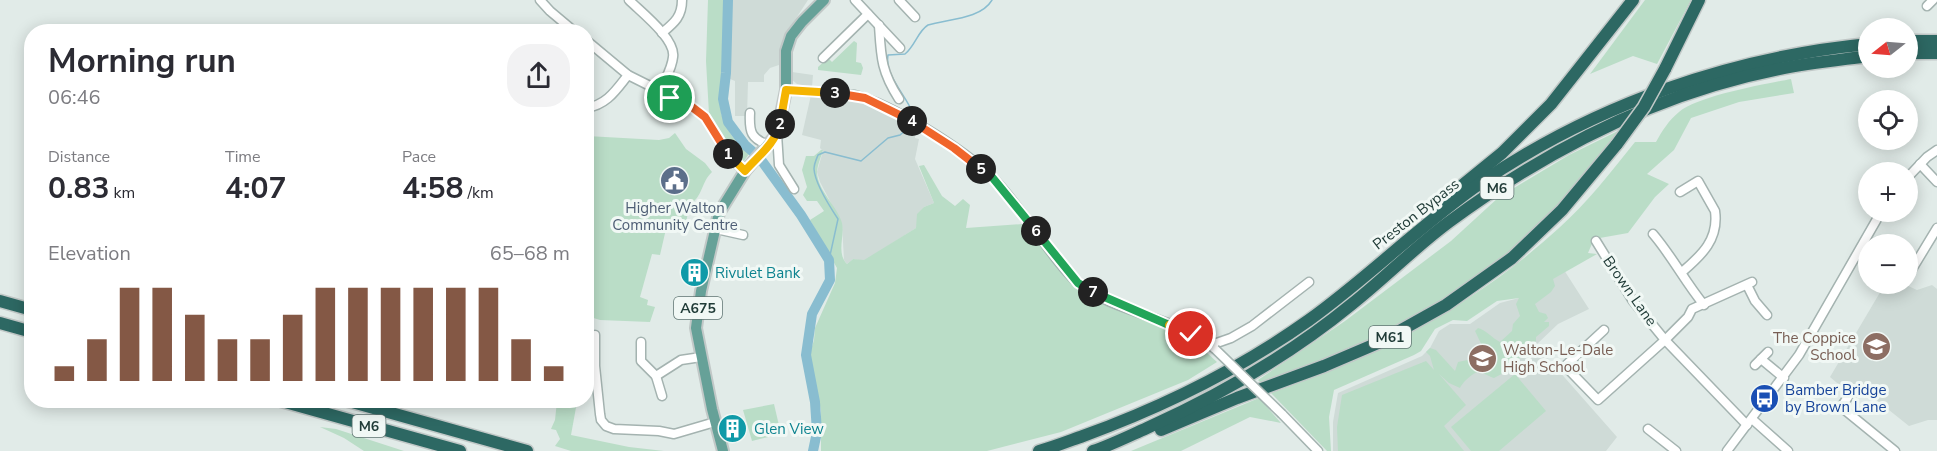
<!DOCTYPE html>
<html lang="en">
<head>
<meta charset="utf-8">
<style>
	:root { --surface:#fff; --page:#f2f2f3; --text:#2b2b33; --muted:#7c7c81; --accent:#845845 }
	body { margin:0; font-family:"Nunito Sans",sans-serif; background:var(--page); color:var(--text); height:100vh; display:flex; flex-direction:column; font-size:22px; white-space:nowrap }
	* { box-sizing:border-box; margin:0 }
	p { font-size:20px; color:var(--muted) }
	.icon { flex:none; width:33px; height:33px; fill:none; stroke:currentColor; stroke-width:2; stroke-linecap:round; stroke-linejoin:round }
	.map { position:relative; flex:1; overflow:hidden }
	.panel { position:absolute; left:24px; top:24px; width:570px; height:384px; display:flex; flex-direction:column; background:var(--surface); border-radius:24px; box-shadow:0 3px 15px #0003 }
	.panel>* { flex:none }
	.needle { width:39px; rotate:253deg }
	.controls { position:absolute; left:1858px; top:18px; display:grid; gap:12px }
	.controls a { display:grid; place-items:center; width:60px; height:60px; border-radius:50%; background:var(--surface); box-shadow:0 3px 15px #0003; font-size:30px }
	.pin { position:absolute; display:grid; place-items:center; width:51px; height:51px; color:#fff; margin:-26px; border:3px solid #fff; border-radius:50%; box-shadow:0 2px 6px #0007 }
	.km { position:absolute; width:30px; height:30px; margin:-15px; border-radius:50%; background:#222; color:#fff; font-size:16px; line-height:30px; text-align:center }
	.round { display:grid; place-items:center; flex:none; width:63px; height:63px; border-radius:24px; background:var(--page) }
	.head { display:flex; align-items:center; justify-content:space-between; height:102px; padding:0 24px }
	h1 { font-size:33px; font-weight:700; line-height:45px }
	.figures { display:grid; grid-template-columns:repeat(3,1fr); gap:9px; height:102px; padding:6px 24px }
	.figures div { display:grid; align-content:center }
	.figures b { font-size:30px; font-weight:700 }
	.figures small { font-size:16px; font-weight:400 }
	.figures p { font-size:16px }
	.chart { height:168px; padding:12px 24px }
	.chart p { display:flex; justify-content:space-between }
	.chart svg { width:100%; height:108px; margin-top:6px; stroke:var(--accent); stroke-width:6 }
	.map>svg:first-child { display:block }
</style>
</head>
<body>
<div class="map">
<svg width="1937" height="451" viewBox="0 0 1937 451">
	<rect width="100%" height="100%" fill="#e1ebe8"/>
	<g fill="#cfdbd7">
		<polygon points="731,0 808,0 783,38 779,65 770,68 764,75 764,82 748,82 747,116 735,116 735,81 730,79"/>
		<polygon points="792,72 813,75 812,87 797,84 790,78"/>
		<polygon points="811,95 864,101 915,127 915,138 919,139 915,159 934,203 924,207 916,228 864,261 853,259 847,264 844,260 842,224 820,182 817,172 823,151 820,148 821,140 802,135"/>
		<polygon points="1564,270 1589,309 1558,324 1536,345 1617,437 1606,451 1333,451 1333,422 1338,393 1422,356 1430,348 1439,331 1450,324 1470,324 1500,303 1519,298"/>
		<polygon points="1885,284 1904,284 1917,290 1932,285 1937,289 1937,420 1928,420 1909,426 1864,390 1856,399 1830,377"/>
	</g>
	<g fill="#baddc7">
		<path d="M708 0H724L721 113C726 130 736 143 749 154L744 161 740 162 732 153 709 114 706 61Z"/>
		<polygon points="1645,0 1691,0 1657,64 1633,56 1590,74"/>
		<polygon points="854,41 857,43 856,62 861,63 863,68 861,75 818,70 818,67 828,58 832,62"/>
		<path d="M1791 79 1794 93 1739 102 1691 118 1674 150 1647 174 1669 184 1655 197 1628 233 1594 239 1588 253 1597 254 1553 279 1555 286 1551 292 1535 304 1539 312 1546 314 1548 318 1544 322H1549V326L1536 337V341L1507 371 1494 378C1490 377 1483 372 1479 372 1473 372 1462 383 1460 388L1449 383 1439 374 1466 405 1444 426 1464 451H1338L1337 427 1342 395 1426 361 1434 370 1430 356 1426 352 1430 348 1436 350 1455 371 1458 362 1472 359 1485 352 1475 331 1478 328C1486 330 1492 338 1500 342L1512 331 1513 324 1520 316 1516 304 1519 298 1497 301 1467 321 1453 320 1435 329 1421 351 1414 355 1334 390 1329 417 1331 451H1327L1271 393C1378 354 1474 306 1559 228 1587 203 1611 172 1635 142H1656C1662 131 1669 120 1679 112 1698 96 1765 84 1791 79Z"/>
		<path d="M1618 131C1608 148 1594 163 1582 178 1519 254 1433 315 1342 353 1315 364 1288 373 1261 383L1258 380 1345 321 1451 241 1499 197 1569 155Z"/>
		<path d="M675 133 686 149 705 163 712 172C701 182 703 197 689 205L686 224 678 231 666 229 660 255 652 254 640 297 648 300 647 305 655 307 650 322 600 320 587 316V136L659 140 669 138Z"/>
		<path d="M821 150H823C821 157 817 166 817 173 818 191 837 206 842 223 845 236 836 253 847 264L853 259 864 260 916 228 917 214 924 207 934 203 919 166 924 165 942 196 955 206 963 199 970 205 966 228 1023 224 1072 285 1078 290 1196 343 1217 362 1188 380 1061 432 987 451H821V411L810 353 814 340 815 328 835 283 837 268 810 220 824 211 817 201H807L803 195 807 187 802 170 806 156H814Z"/>
		<polygon points="1515,374 1546,411 1499,451 1471,451 1451,427"/>
		<polygon points="1259,398 1281,423 1250,417 1181,451 1131,451"/>
		<polygon points="557,401 577,402 571,435 629,447 664,451 571,451 555,446 560,439 556,430 551,429 555,420"/>
		<polygon points="774,404 781,434 752,441 743,410"/>
		<polygon points="320,427 336,429 404,451 364,451 344,438"/>
	</g>
	<g fill="none" stroke-linecap="round" stroke-linejoin="round">
		<g stroke="#89bdd0" stroke-width="1.5">
			<path d="M914 116C908 97 884 76 888 55L905 54C915 46 918 31 928 25 948 19 981 19 992 0"/>
			<path d="M829 260 838 219C830 207 815 184 814 169 814 164 816 160 818 155L825 152 861 161 888 138 900 135 913 124"/>
		</g>
		<polyline stroke="#89bdd0" stroke-width="10" points="728,0 726,73 723,99 728,122 745,145 759,157 801,215 829,260 830,280 812,314 806,355 815,402 817,432 813,451"/>
		<defs>
			<g id="minor">
				<polyline points="540,0 550,11 575,32"/>
				<path d="M629 0C641 12 676 39 673 57 672 69 664 81 660 92"/>
				<polyline points="855,0 900,48"/>
				<polyline points="899,0 915,17"/>
				<polyline points="1927,6 1933,0"/>
				<path d="M879 25C881 57 881 71 899 99"/>
				<path d="M662 33C674 23 682 17 682 0"/>
				<polyline points="586,40 628,75 692,107 705,117 729,157 745,171"/>
				<polyline points="823,58 868,14"/>
				<path d="M786 90 855 95C892 104 964 150 992 177 1006 191 1018 208 1030 224 1045 242 1061 269 1079 284 1115 313 1183 319 1215 349"/>
				<path d="M586 108C607 105 616 90 628 75"/>
				<path d="M750 113C749 132 751 139 769 145"/>
				<polyline points="777,134 779,165 794,189"/>
				<polyline points="1920,164 1937,182"/>
				<polyline points="1908,177 1927,157 1937,150"/>
				<path d="M1680 192 1698 181 1715 211C1719 239 1702 255 1682 272"/>
				<polyline points="716,229 743,235"/>
				<path d="M1653 234C1672 256 1685 282 1704 305"/>
				<polyline points="1596,241 1633,301 1665,340 1747,425"/>
				<polyline points="1908,276 1937,228"/>
				<polyline points="1747,285 1755,301 1767,315"/>
				<polyline points="1604,330 1565,366 1598,400 1665,340 1688,317 1692,309 1752,282"/>
				<polyline points="595,335 595,366 600,414 601,420 606,426 614,429 659,431 674,434 715,422"/>
				<polyline points="641,342 641,361 656,376 681,360 701,357"/>
				<polyline points="1211,345 1231,338 1252,326 1309,282"/>
				<polyline points="1761,359 1784,378"/>
				<polyline points="1755,365 1768,352"/>
				<polyline points="656,376 662,396"/>
				<polyline points="1848,397 1841,407 1895,451"/>
				<polyline points="1282,414 1318,451"/>
				<polyline points="1752,419 1788,451"/>
				<polyline points="1648,429 1676,451"/>
				<polyline points="1727,451 1799,355 1881,212"/>
			</g>
			<polyline id="major" points="723,451 712,409 696,328 701,291 719,213 745,171 777,134 786,90 786,51 791,36 802,22 824,0"/>
			<g id="highway">
				<polyline points="1908,41 1937,41"/>
				<polyline points="1908,53 1937,53"/>
				<polyline points="1665,69 1699,0"/>
				<polyline points="1443,201 1502,153 1551,104 1633,0"/>
				<polyline points="0,301 32,310"/>
				<polyline points="0,323 32,332"/>
				<polyline points="278,400 460,451"/>
				<polyline points="345,400 527,451"/>
				<polyline points="1161,430 1237,398 1324,366 1378,343 1446,305 1512,258 1562,210 1617,144"/>
				<path d="M1039 451C1054 447 1069 441 1083 436 1163 407 1240 369 1309 320 1369 277 1421 224 1482 182 1596 104 1733 57 1869 44"/>
				<path d="M1093 451C1111 445 1129 436 1147 428 1218 396 1291 354 1352 304 1385 278 1415 247 1449 222 1548 149 1658 93 1779 69 1809 63 1839 60 1869 56"/>
			</g>
		</defs>
		<use href="#minor" stroke="#a4b3b0" stroke-width="11"/>
		<use href="#major" stroke="#c1c8c7" stroke-width="14"/>
		<use href="#highway" stroke="#c1c8c7" stroke-width="15"/>
		<use href="#minor" stroke="#fff" stroke-width="8"/>
		<use href="#major" stroke="#66a198" stroke-width="10"/>
		<use href="#highway" stroke="#2d6863" stroke-width="12"/>
		<defs>
			<polyline id="minor-bridge" points="1215,349 1282,414"/>
			<polyline id="highway-bridge" points="1617,144 1644,107 1665,69"/>
		</defs>
		<use href="#minor-bridge" stroke="#a4b3b0" stroke-width="11" stroke-linecap="butt"/>
		<use href="#highway-bridge" stroke="#c1c8c7" stroke-width="15" stroke-linecap="butt"/>
		<use href="#minor-bridge" stroke="#fff" stroke-width="8"/>
		<use href="#highway-bridge" stroke="#2d6863" stroke-width="12"/>
	</g>
	<g fill="none" stroke-linecap="round" stroke-linejoin="round">
		<defs>
			<polyline id="split-1" points="670,98 692,107 705,117 728,154"/>
			<path id="split-2" d="M728 154 745 171C758 156 775 144 780 124"/>
			<polyline id="split-3" points="780,124 786,90 835,93"/>
			<polyline id="split-4" points="835,93 865,98 912,121"/>
			<polyline id="split-5" points="912,121 954,148 981,169"/>
			<polyline id="split-6" points="981,169 992,177 1036,231"/>
			<polyline id="split-7" points="1036,231 1078,283 1093,292"/>
			<polyline id="split-8" points="1093,292 1169,325"/>
			<polyline id="split-9" points="1169,325 1191,334"/>
		</defs>
		<use href="#split-1" stroke="#fff" stroke-width="12"/>
		<use href="#split-2" stroke="#fff" stroke-width="12"/>
		<use href="#split-3" stroke="#fff" stroke-width="12"/>
		<use href="#split-4" stroke="#fff" stroke-width="12"/>
		<use href="#split-5" stroke="#fff" stroke-width="12"/>
		<use href="#split-6" stroke="#fff" stroke-width="12"/>
		<use href="#split-7" stroke="#fff" stroke-width="12"/>
		<use href="#split-8" stroke="#fff" stroke-width="12"/>
		<use href="#split-9" stroke="#fff" stroke-width="12"/>
		<use href="#split-1" stroke="#f0652b" stroke-width="8"/>
		<use href="#split-2" stroke="#f5b400" stroke-width="8"/>
		<use href="#split-3" stroke="#f5b400" stroke-width="8"/>
		<use href="#split-4" stroke="#f0652b" stroke-width="8"/>
		<use href="#split-5" stroke="#f0652b" stroke-width="8"/>
		<use href="#split-6" stroke="#22a559" stroke-width="8"/>
		<use href="#split-7" stroke="#22a559" stroke-width="8"/>
		<use href="#split-8" stroke="#22a559" stroke-width="8"/>
		<use href="#split-9" stroke="#f5b400" stroke-width="8"/>
	</g>
	<defs>
		<symbol id="civic-disc" viewBox="-11 -11 22 22"><circle r="9.5" fill="#5c6f8a" stroke="#f1f8f5"/><path d="M-.6-6.5H3V-4.5H.6V-3L4-1V1h2V6H-6V1h2V-1L-.6-3ZM-1.2 2.5V6h2.4V2.5Z" fill="#fff"/></symbol>
		<symbol id="building-disc" viewBox="-11 -11 22 22"><circle r="9.5" fill="#0f9aa8" stroke="#f1f8f5"/><path d="M-4-6H4V6H1V3H-1V6H-4ZM-2.5-4.3h1.7v1.8h-1.7ZM.8-4.3h1.7v1.8H.8ZM-2.5-1h1.7V.8h-1.7ZM.8-1h1.7V.8H.8Z" fill="#fff"/></symbol>
		<symbol id="school-disc" viewBox="-11 -11 22 22"><circle r="9.5" fill="#8d6e63" stroke="#f1f8f5"/><path d="M0-5L7-2L0 1L-7-2ZM-4 1L0 2.5L4 1V4Q0 6-4 4Z" fill="#fff"/></symbol>
		<symbol id="bus-disc" viewBox="-11 -11 22 22"><circle r="9.5" fill="#1a4fb4" stroke="#f1f8f5"/><path d="M-5-6H5V4H4V6H2V4H-2V6H-4V4H-5ZM-3.5-4V0h7V-4ZM-3.5 1.2v1.5H-2V1.2ZM2 1.2v1.5H3.5V1.2Z" fill="#fff"/></symbol>
	</defs>
	<g fill-rule="evenodd">
		<use href="#civic-disc" x="658" y="164" width="33" height="33"/>
		<use href="#building-disc" x="678" y="256" width="33" height="33"/>
		<use href="#school-disc" x="1860" y="330" width="33" height="33"/>
		<use href="#school-disc" x="1466" y="342" width="33" height="33"/>
		<use href="#bus-disc" x="1748" y="382" width="33" height="33"/>
		<use href="#building-disc" x="716" y="412" width="33" height="33"/>
	</g>
	<g text-anchor="middle" dominant-baseline="central" stroke-width="6" stroke-linejoin="round" paint-order="stroke">
		<g fill="#f1f8f5" stroke="#5f7471" stroke-width="1.5">
			<rect x="1480.5" y="177" width="33" height="22" rx="4.5"/>
			<rect x="674" y="297" width="48" height="22" rx="4.5"/>
			<rect x="1369" y="326" width="42" height="22" rx="4.5"/>
			<rect x="352.5" y="415" width="33" height="22" rx="4.5"/>
		</g>
		<g font-size="14" font-weight="bold" fill="#213c38">
			<text x="1497" y="188">M6</text>
			<text x="698" y="308">A675</text>
			<text x="1390" y="337">M61</text>
			<text x="369" y="426">M6</text>
		</g>
		<g font-size="15" fill="#4e5e75" stroke="#f1f8f5">
			<text x="675" y="208">Higher Walton<tspan x="675" dy="17">Community Centre</tspan></text>
		</g>
		<g font-size="15" fill="#213c38" stroke="#f1f8f5">
			<text transform="translate(1416 214) rotate(-38)">Preston Bypass</text>
			<text transform="translate(1630 291) rotate(55)">Brown Lane</text>
		</g>
		<g font-size="15" fill="#0d838f" stroke="#f1f8f5" text-anchor="start">
			<text x="715" y="273">Rivulet Bank</text>
			<text x="754" y="429">Glen View</text>
		</g>
		<g font-size="15" fill="#785e54" stroke="#f1f8f5" text-anchor="end">
			<text x="1856" y="338">The Coppice<tspan x="1856" dy="17">School</tspan></text>
			<text x="1503" y="350" text-anchor="start">Walton-Le-Dale<tspan x="1503" dy="17">High School</tspan></text>
		</g>
		<g font-size="15" fill="#164399" stroke="#f1f8f5" text-anchor="start">
			<text x="1785" y="390">Bamber Bridge<tspan x="1785" dy="17">by Brown Lane</tspan></text>
		</g>
	</g>
</svg>
<div class="controls">
<a><svg class="needle" viewBox="-14 -14 28 28"><path d="M0-13l5 13h-10z" fill="#e53935"/><path d="M0 13l5-13h-10z" fill="#7c7c81"/></svg></a>
<a><svg class="icon" aria-label="locate" viewBox="0 0 24 24"><circle cx="12" cy="12" r="6"/><path d="M12 2v4M12 18v4M2 12h4M18 12h4"/></svg></a>
<a>+</a>
<a>−</a>
</div>
<div class="pin" style="left:670px;top:98px;background:#1e9e55"><svg class="icon" aria-label="arrive" viewBox="0 0 24 24"><path d="M6 21V4h12l-3 4 3 4H6"/></svg></div>
<div class="pin" style="left:1191px;top:334px;background:#d93025"><svg class="icon" aria-label="check" viewBox="0 0 24 24"><path d="M5 12l5 5 9-10"/></svg></div>
<b class="km" style="left:728px;top:154px">1</b>
<b class="km" style="left:780px;top:124px">2</b>
<b class="km" style="left:835px;top:93px">3</b>
<b class="km" style="left:912px;top:121px">4</b>
<b class="km" style="left:981px;top:169px">5</b>
<b class="km" style="left:1036px;top:231px">6</b>
<b class="km" style="left:1093px;top:292px">7</b>
<section class="panel">
<div class="head"><div><h1>Morning run</h1><p>06:46</p></div><a class="round"><svg class="icon" aria-label="share" viewBox="0 0 24 24"><path d="M12 15V3M7 8l5-5 5 5M5 13v7h14v-7"/></svg></a></div>
<div class="figures">
<div><p>Distance</p><b>0.83<small> km</small></b></div>
<div><p>Time</p><b>4:07</b></div>
<div><p>Pace</p><b>4:58<small> /km</small></b></div>
</div>
<div class="chart"><p><span>Elevation</span>65–68 m</p>
<svg viewBox="0 0 160 44" preserveAspectRatio="none"><path d="M5 44V38M15 44V27M25 44V6M35 44V6M45 44V17M55 44V27M65 44V27M75 44V17M85 44V6M95 44V6M105 44V6M115 44V6M125 44V6M135 44V6M145 44V27M155 44V38"/></svg>
</div>
</section>
</div>
</body>
</html>
